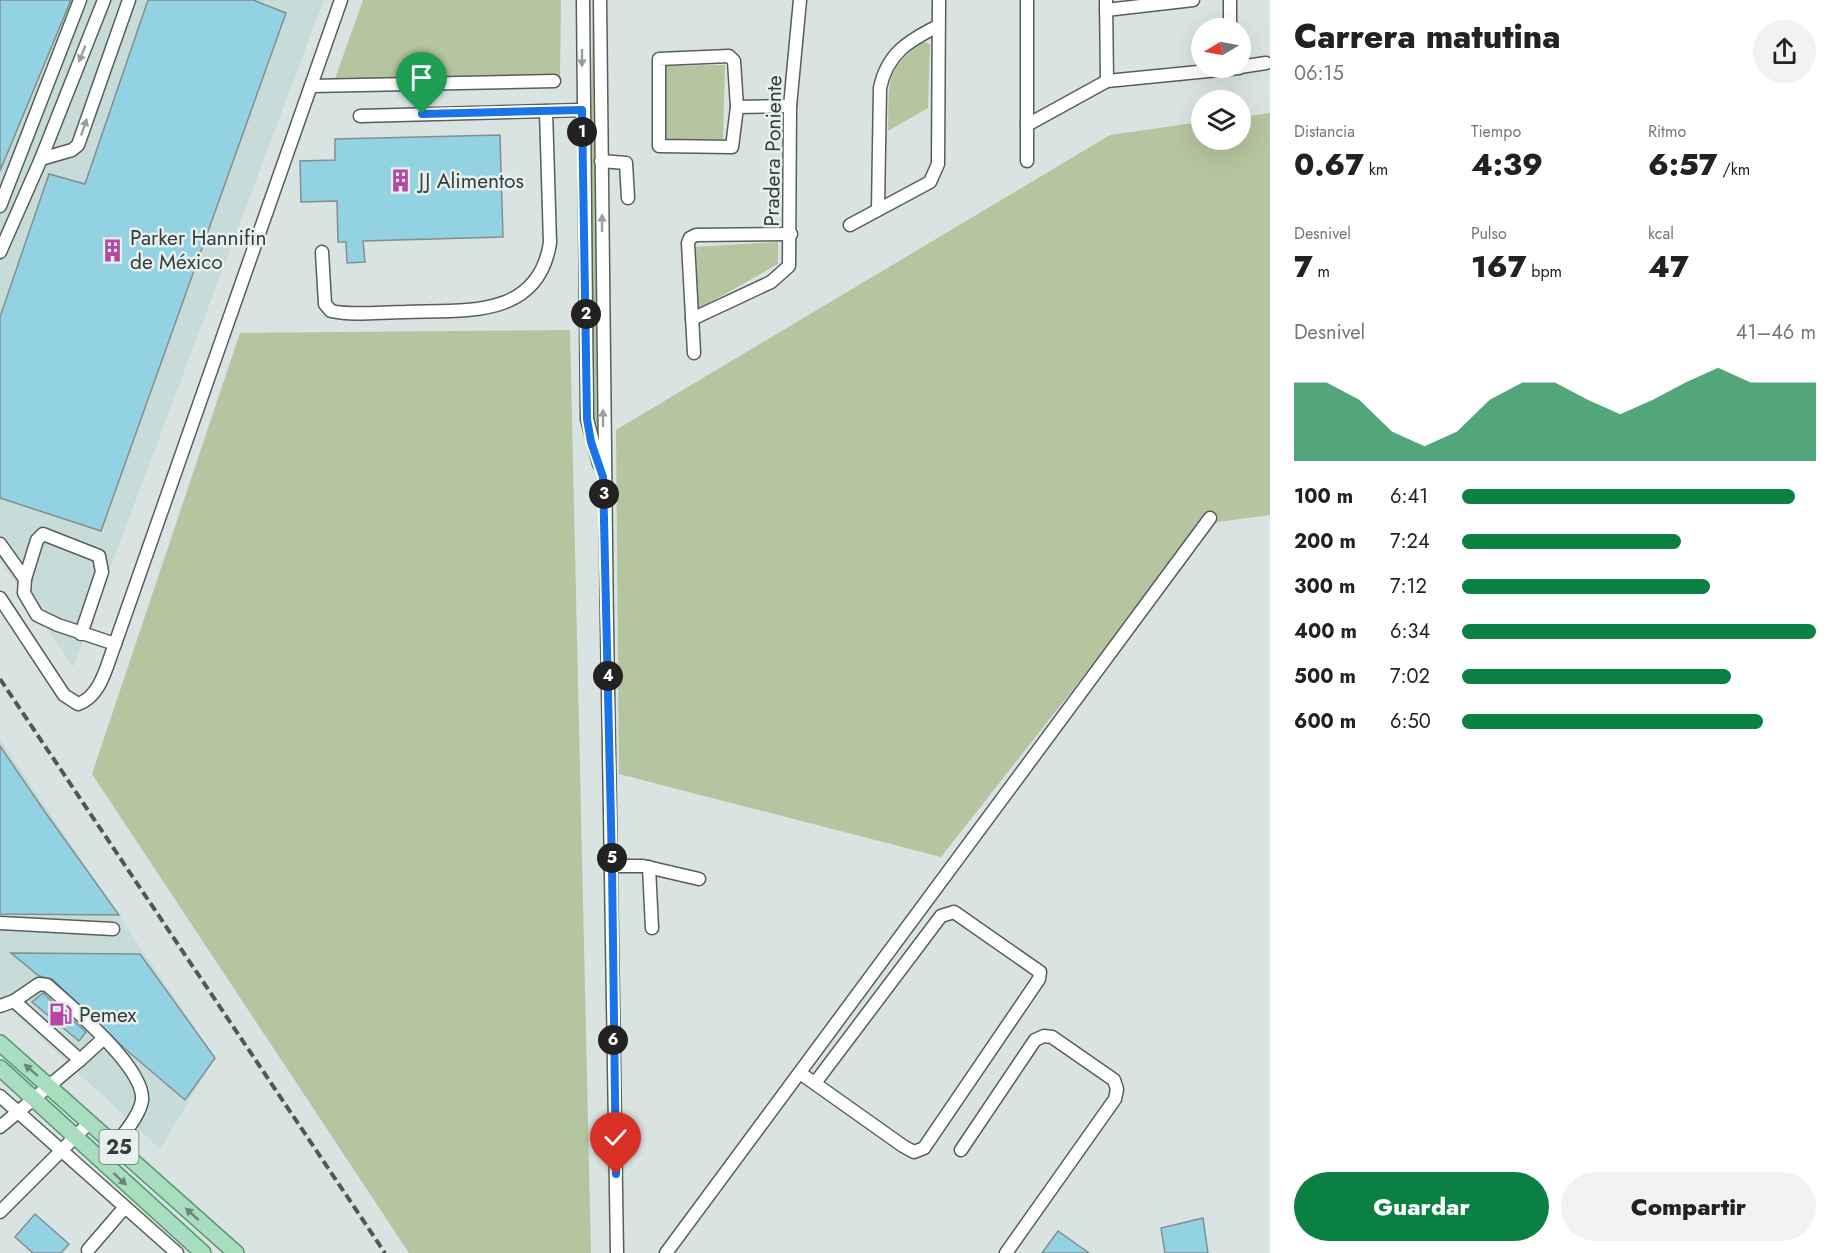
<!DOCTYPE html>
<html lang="es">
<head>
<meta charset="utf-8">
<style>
	:root { --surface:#fff; --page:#f2f2f2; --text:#222; --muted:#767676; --accent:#0b8043 }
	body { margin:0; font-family:Jost,sans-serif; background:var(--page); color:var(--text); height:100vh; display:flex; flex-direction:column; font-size:22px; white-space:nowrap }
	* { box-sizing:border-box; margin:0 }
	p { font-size:20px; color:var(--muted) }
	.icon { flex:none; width:33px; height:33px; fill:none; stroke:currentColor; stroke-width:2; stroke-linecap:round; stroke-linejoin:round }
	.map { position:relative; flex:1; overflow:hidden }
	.details { display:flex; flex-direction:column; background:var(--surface); width:570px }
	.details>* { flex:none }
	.needle { width:39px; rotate:260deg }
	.tools { position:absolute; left:1191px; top:18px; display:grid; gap:12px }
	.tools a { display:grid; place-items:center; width:60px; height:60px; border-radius:50%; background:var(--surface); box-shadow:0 6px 24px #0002; font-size:30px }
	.pin { position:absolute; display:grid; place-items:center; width:51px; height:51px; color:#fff; margin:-62px -26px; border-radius:50% 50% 50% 0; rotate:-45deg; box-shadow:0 0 6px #0007 }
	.pin .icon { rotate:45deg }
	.km { position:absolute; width:30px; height:30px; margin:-15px; border-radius:50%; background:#222; color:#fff; font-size:16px; line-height:30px; text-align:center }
	.round { display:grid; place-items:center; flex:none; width:63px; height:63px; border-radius:32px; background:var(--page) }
	.summary { display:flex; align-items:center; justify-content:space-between; height:102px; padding:0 24px }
	h1 { font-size:33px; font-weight:800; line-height:45px }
	.stats { display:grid; grid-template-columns:repeat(3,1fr); gap:9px; height:102px; padding:6px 24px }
	.stats div { display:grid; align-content:center }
	.stats b { font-size:30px; font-weight:800 }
	.stats small { font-size:16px; font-weight:400 }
	.stats p { font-size:16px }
	.chart { height:168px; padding:12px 24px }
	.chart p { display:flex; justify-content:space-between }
	.chart svg { width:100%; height:108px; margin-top:6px; fill:var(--accent); opacity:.7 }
	.button { display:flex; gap:12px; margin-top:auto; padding:12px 24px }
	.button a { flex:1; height:69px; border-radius:36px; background:var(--accent); color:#fff; font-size:24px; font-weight:800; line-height:69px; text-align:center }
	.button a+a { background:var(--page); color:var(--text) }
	ul { padding:0 24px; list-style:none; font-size:20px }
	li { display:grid; grid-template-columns:96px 72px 1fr; align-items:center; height:45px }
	li i { height:15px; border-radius:8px; background:var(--accent) }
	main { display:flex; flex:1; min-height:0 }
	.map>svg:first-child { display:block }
</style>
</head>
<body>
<main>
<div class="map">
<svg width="1270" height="1253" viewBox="0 0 1270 1253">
	<rect width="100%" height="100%" fill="#d9e4e2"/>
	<g fill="#c7dbd8">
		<polygon points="0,0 324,0 73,667 0,560"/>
		<polygon points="0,739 215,1058 160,1149 0,1000"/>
	</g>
	<g fill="#b4c59f">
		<polygon points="363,0 561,0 560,77 331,90"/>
		<polygon points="593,0 598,0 600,426 594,422 593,406 590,165"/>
		<path d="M924 42 930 44 928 108 888 131C890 84 882 71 924 42Z"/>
		<polygon points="725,65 723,139 663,140 661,66"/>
		<polygon points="1270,113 1270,515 1203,524 941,857 619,774 616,430 1110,135 1201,122 1202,140 1240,140 1241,117"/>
		<polygon points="778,242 778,264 698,309 694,247"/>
		<polygon points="570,330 591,1253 409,1253 92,774 240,333"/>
	</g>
	<g fill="#92d2e2" stroke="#848e90" stroke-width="1.5">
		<polygon points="0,0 71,0 0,171"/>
		<polygon points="148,0 253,0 286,13 101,531 0,498 0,317 49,174 85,184"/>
		<polygon points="500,135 503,237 363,241 365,262 347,263 346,242 338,242 337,201 301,202 300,161 335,160 335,139"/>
		<polygon points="0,746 45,812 119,915 0,914"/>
		<polygon points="11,953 140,954 215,1058 185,1100 124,1048 52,979 39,976"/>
		<polygon points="43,993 86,1032 79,1041 32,1002"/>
		<polygon points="35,1214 69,1244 61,1253 33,1253 15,1237"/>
		<polygon points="1203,1218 1208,1253 1165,1253 1161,1228"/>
		<polygon points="1058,1231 1089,1253 1042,1253"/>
	</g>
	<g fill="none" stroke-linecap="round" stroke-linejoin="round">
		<defs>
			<g id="minor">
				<polyline points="583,0 587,419 599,464"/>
				<path d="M600 0C603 418 610 835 617 1253"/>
				<polyline points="1027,0 1027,161"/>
				<polyline points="1106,0 1107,81"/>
				<polyline points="1230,0 1230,28"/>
				<polyline points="1106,10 1193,0"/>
				<polygon points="729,56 734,61 737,107 732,147 659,146 659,59"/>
				<polyline points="1240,67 1266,63"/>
				<polyline points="311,86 554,81"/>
				<polyline points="737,107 790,106"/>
				<polyline points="360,116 582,110"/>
				<polyline points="1027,125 1107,81 1239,68"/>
				<polyline points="41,159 72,150 78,145 129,0"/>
				<polyline points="601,161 626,163 628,198"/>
				<polyline points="0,206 80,0"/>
				<path d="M878 209 880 88C887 54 908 41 938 26"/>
				<polyline points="850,225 930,182 938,164 939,0"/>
				<polyline points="0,252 41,159 104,0"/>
				<path d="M322 252 325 304 331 311C354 316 381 312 405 312 465 310 538 319 550 243L546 111"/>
				<polyline points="692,319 771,282 789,266 790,106 800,0"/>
				<polyline points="694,353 688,243 690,238 696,235 791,234"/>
				<polyline points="0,544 25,579 24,593 37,615 58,625 115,644"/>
				<polyline points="25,579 37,540 43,534 99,556 102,572 81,634"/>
				<path d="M0 598 64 695 78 704C101 697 107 664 115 644L341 0"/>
				<polyline points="612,866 643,866 699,879"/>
				<polyline points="649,867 652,928"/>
				<polyline points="0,923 113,929"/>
				<path d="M14 1001 39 984 47 985C70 1005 145 1068 142 1100 140 1118 113 1147 101 1161"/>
				<polyline points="0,1006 14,1001 80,1060 0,1127"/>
				<polyline points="80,1060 104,1038"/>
				<polyline points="800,1073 903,1146 914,1152 924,1148 1039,979 1040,972 954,912 941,916 815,1083"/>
				<polyline points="0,1096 177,1253"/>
				<polyline points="961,1150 1035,1040 1044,1036 1052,1037 1114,1080 1117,1089 1115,1099 1006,1253"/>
				<polyline points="0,1212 90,1122"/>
				<polyline points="88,1250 125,1207"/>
				<polyline points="666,1253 1210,518"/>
			</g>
			<g id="major">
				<polyline points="0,1043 236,1253"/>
				<polyline points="0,1068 203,1253"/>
			</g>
		</defs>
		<use href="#minor" stroke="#555f5d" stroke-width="15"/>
		<use href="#major" stroke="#5b9674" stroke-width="18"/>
		<use href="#minor" stroke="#fff" stroke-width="12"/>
		<use href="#major" stroke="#a8ddbe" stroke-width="15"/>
		<polyline stroke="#515756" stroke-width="4" stroke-dasharray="9 4.5" stroke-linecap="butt" points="0,679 385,1253"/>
	</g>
	<defs><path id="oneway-solid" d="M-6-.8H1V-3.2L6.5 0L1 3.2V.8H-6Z" transform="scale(1.5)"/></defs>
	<g fill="#9b9e9d">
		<use href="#oneway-solid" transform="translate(82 54) rotate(112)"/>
		<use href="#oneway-solid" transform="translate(582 58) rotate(90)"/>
		<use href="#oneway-solid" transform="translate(84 127) rotate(-71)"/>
		<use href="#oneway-solid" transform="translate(602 223) rotate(-90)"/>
		<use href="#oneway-solid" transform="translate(603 418) rotate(-90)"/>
	</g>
	<g fill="#6a8476">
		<use href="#oneway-solid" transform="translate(31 1070) rotate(-139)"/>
		<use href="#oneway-solid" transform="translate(120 1179) rotate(43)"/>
		<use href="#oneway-solid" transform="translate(192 1214) rotate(-138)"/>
	</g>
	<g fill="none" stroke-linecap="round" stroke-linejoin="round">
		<defs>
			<polyline id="route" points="422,114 582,110 587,419 591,442 603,477 612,866 616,1174"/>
		</defs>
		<use href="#route" stroke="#fff" stroke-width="12"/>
		<use href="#route" stroke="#1a73e8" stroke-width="8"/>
	</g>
	<defs>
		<symbol id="building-bare" viewBox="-9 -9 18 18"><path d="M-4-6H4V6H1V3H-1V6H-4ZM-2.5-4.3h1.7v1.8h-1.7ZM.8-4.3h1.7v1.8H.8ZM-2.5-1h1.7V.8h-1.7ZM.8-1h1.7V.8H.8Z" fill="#b647a5" stroke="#e6f1ef" stroke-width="2.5" paint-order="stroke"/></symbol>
		<symbol id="fuel-bare" viewBox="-9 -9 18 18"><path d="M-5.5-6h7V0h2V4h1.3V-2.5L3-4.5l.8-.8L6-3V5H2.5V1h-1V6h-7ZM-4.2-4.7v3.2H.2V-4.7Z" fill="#b647a5" stroke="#e6f1ef" stroke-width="2.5" paint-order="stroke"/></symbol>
	</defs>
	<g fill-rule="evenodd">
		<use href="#building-bare" x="384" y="164" width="33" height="33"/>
		<use href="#building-bare" x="96" y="234" width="33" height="33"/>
		<use href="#fuel-bare" x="44" y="998" width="33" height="33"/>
	</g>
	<g text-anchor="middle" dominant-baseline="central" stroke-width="5" stroke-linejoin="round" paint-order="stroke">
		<rect fill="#e6f1ef" stroke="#6c7271" stroke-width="1.5" x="99.5" y="1130" width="39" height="34" rx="4.5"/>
		<g font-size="20" font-weight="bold" fill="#373c3b">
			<text x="119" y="1147">25</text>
		</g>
		<g font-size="21" fill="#373c3b" stroke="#e6f1ef">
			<text transform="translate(773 151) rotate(-89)">Pradera Poniente</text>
		</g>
		<g font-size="21" fill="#373c3b" stroke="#e6f1ef" text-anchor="start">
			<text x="419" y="181">JJ Alimentos</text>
			<text x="130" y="238">Parker Hannifin<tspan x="130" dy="24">de México</tspan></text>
			<text x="79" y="1015">Pemex</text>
		</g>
	</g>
</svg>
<div class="tools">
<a><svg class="needle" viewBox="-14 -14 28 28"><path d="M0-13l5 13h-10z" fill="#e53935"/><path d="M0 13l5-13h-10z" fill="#767676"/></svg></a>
<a><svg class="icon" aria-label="layers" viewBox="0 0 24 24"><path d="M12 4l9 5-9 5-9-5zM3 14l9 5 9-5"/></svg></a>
</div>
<div class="pin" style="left:422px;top:114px;background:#1e9e55"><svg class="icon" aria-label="arrive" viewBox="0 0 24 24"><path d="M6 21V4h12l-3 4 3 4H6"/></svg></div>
<div class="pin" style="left:616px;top:1174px;background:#d93025"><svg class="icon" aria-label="check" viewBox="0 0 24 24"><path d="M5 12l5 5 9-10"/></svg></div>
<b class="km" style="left:582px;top:132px">1</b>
<b class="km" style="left:586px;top:314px">2</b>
<b class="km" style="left:604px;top:494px">3</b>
<b class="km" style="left:608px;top:676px">4</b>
<b class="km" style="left:612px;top:858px">5</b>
<b class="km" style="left:613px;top:1040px">6</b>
</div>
<section class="details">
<div class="summary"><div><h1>Carrera matutina</h1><p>06:15</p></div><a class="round"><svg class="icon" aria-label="share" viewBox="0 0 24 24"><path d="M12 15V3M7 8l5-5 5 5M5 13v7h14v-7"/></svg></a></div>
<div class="stats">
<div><p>Distancia</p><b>0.67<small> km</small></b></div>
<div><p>Tiempo</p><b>4:39</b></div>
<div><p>Ritmo</p><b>6:57<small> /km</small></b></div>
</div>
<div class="stats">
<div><p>Desnivel</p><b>7<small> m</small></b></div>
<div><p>Pulso</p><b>167<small> bpm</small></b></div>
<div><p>kcal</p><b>47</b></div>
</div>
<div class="chart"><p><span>Desnivel</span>41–46 m</p>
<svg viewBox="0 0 160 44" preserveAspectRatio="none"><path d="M0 44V12L10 12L20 19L30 32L40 38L50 32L60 19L70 12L80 12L90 19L100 25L110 19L120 12L130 6L140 12L150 12L160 12V44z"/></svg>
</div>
<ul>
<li><b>100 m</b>6:41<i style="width:94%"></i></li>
<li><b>200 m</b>7:24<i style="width:62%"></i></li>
<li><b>300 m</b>7:12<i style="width:70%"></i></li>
<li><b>400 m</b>6:34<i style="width:100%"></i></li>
<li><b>500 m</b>7:02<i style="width:76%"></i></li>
<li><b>600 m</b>6:50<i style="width:85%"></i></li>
</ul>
<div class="button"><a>Guardar</a><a>Compartir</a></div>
</section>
</main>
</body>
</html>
